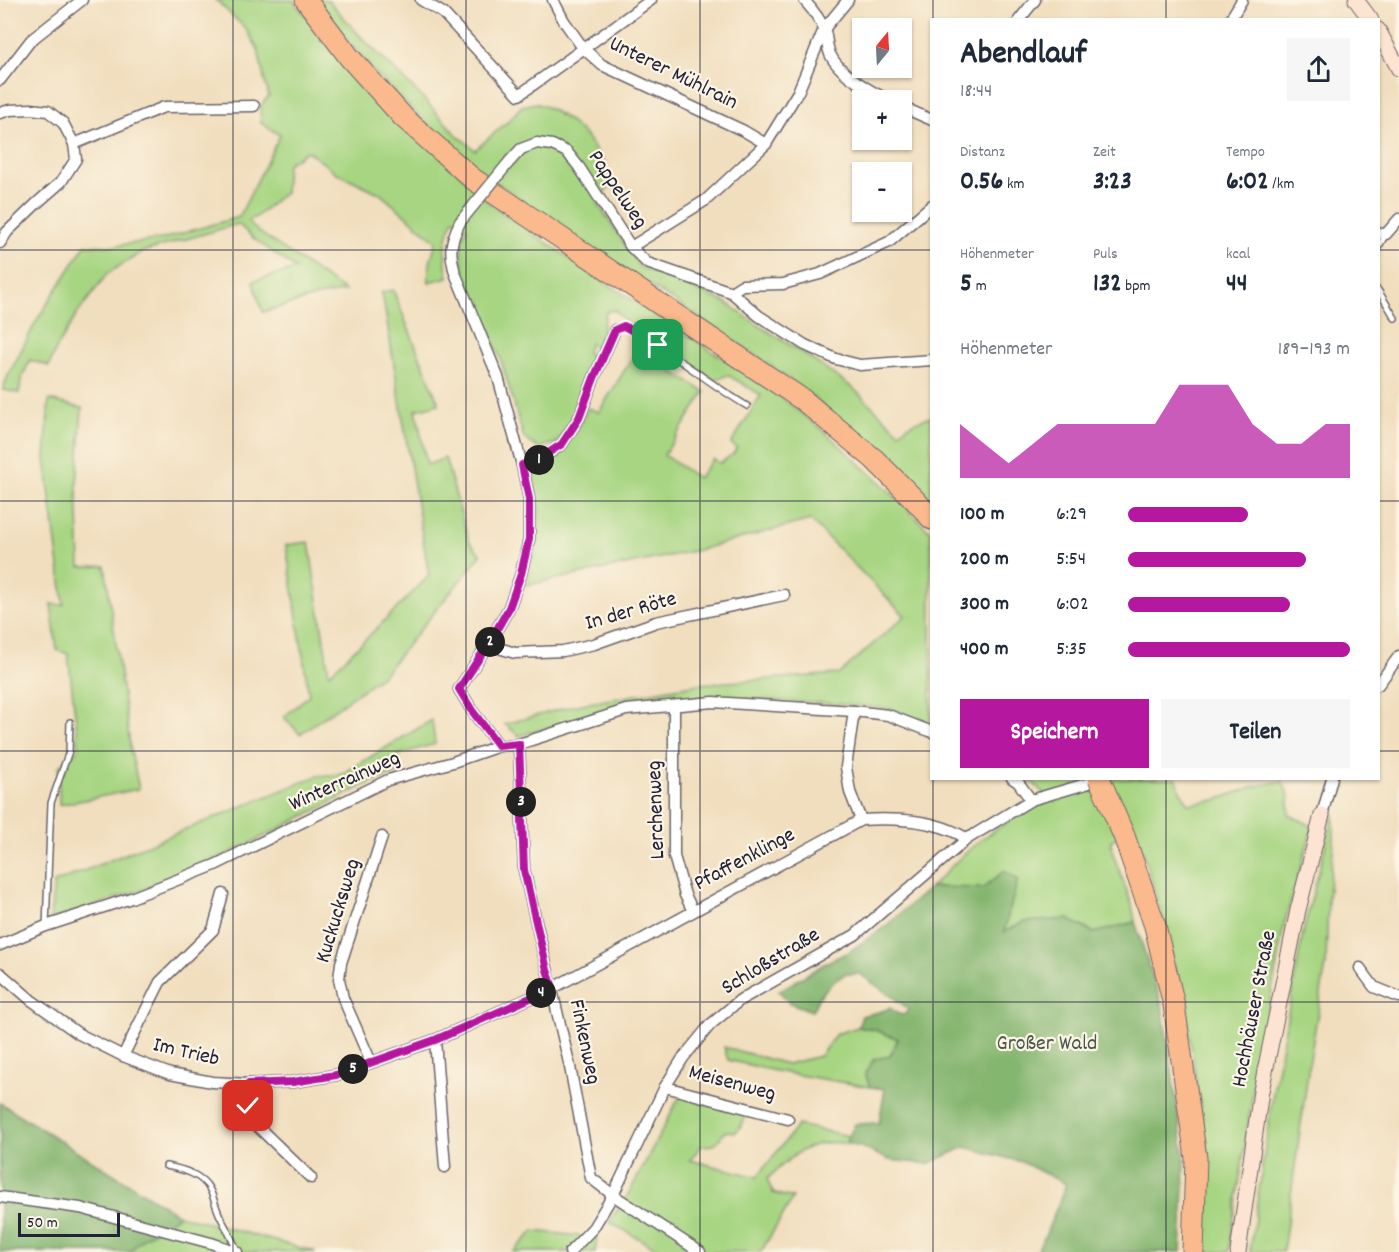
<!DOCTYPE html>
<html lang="de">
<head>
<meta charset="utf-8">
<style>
	:root { --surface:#fff; --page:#f6f6f7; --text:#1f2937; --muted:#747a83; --accent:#b5179e }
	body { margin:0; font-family:Dekko,sans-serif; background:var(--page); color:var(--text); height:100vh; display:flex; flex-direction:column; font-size:22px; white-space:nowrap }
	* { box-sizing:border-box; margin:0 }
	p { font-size:20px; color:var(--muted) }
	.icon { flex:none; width:33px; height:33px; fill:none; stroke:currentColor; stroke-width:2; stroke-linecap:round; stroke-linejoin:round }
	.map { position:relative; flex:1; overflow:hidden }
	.details { position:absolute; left:930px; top:18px; width:450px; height:762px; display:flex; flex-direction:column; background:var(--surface); border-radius:0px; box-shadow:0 2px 4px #0004 }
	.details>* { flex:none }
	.needle { width:39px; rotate:18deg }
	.buttons { position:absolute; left:852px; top:18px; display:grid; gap:12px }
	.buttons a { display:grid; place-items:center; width:60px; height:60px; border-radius:0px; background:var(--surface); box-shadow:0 2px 4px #0004; font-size:30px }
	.scale { position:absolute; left:18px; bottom:15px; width:102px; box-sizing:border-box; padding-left:6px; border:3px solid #22223b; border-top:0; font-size:16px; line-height:21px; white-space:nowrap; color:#22223b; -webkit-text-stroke:4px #fcf5e5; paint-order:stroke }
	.pin { position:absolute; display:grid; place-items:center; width:51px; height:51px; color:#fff; margin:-26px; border-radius:12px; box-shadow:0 3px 9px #0006 }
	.km { position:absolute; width:30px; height:30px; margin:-15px; border-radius:50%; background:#222; color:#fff; font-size:16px; line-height:30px; text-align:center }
	.round { display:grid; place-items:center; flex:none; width:63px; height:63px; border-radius:0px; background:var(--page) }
	.headline { display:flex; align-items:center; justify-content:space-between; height:102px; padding:0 30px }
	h1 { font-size:33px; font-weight:800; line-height:45px }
	.stats { display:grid; grid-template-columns:repeat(3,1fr); gap:9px; height:102px; padding:6px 30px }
	.stats div { display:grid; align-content:center }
	.stats b { font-size:26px; font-weight:800 }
	.stats small { font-size:16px; font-weight:400 }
	.stats p { font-size:16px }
	.chart { height:168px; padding:12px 30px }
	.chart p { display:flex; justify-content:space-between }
	.chart svg { width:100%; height:108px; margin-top:6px; fill:var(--accent); opacity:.7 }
	.cta { display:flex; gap:12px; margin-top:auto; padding:12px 30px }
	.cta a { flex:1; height:69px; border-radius:0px; background:var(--accent); color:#fff; font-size:24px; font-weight:800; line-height:69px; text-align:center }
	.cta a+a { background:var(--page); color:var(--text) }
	ul { padding:0 30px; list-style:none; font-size:20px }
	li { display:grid; grid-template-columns:96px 72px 1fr; align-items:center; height:45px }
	li i { height:15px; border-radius:8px; background:var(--accent) }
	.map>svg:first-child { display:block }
</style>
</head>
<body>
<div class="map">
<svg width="1399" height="1252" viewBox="0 0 1399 1252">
	<rect width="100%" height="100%" fill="#fcf5e5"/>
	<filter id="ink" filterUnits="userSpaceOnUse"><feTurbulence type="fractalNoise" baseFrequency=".0167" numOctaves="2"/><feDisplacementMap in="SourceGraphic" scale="12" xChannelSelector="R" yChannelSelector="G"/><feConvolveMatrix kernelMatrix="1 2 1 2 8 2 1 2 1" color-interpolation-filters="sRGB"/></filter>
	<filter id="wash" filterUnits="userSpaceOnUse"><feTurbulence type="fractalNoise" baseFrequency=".008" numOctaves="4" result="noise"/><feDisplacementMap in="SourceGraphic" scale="24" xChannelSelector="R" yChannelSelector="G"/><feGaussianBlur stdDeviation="1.35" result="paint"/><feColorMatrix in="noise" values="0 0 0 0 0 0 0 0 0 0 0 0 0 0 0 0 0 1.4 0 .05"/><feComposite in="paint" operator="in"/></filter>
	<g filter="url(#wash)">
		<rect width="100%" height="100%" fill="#f1debe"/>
		<g fill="#a7d582" stroke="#647c5e" stroke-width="1.5">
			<path d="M216 0H293L323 37 490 204 594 275 769 388 825 432 883 485 931 532V725L890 709 838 704 711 697 629 706 574 720 519 736 505 724 572 706 699 684 839 674 905 616 810 520 698 550 527 585 539 531V510L533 478 535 471 548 460 579 427 588 408 599 412 637 350 705 392 664 455 698 478 713 459 720 463 733 454 737 448 731 444 761 395 728 375 714 380 624 320 615 310 606 312 598 351 590 343 587 352 597 364 569 427 556 443 538 448 530 443 524 438 500 357 464 275C462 259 458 241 467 228L454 219C444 238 443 256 448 277L429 282C427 268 433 254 436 241L379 193 337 173 307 151 287 164 285 192 256 217 248 220 252 226 262 234 345 291 318 296 263 312 253 281 296 269 253 238 238 224 142 252 107 274 77 314 56 349 49 366 30 360 21 380 19 393 3 390 7 378 37 320 85 245 113 246 162 239 239 217 280 135 261 123C260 109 258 106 269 96L264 79 258 49 246 29Z"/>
			<path d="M315 0H328L362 38 422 97 456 134 475 150 507 122 522 106 536 103 549 108 568 120 585 135 605 164 612 184 597 202 639 266 725 302 758 325 798 350 853 388 899 432C908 425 921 419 931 417V507L817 400 780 372 668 297 599 255 489 177 438 135 374 72Z"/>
			<polygon points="393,290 439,404 416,410 427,465 445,458 469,541 481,555 383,675 300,734 284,717 309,695 286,545 309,542 329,674 369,636 429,576 382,292"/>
			<polygon points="49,400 82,408 77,486 80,567 105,566 131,752 139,789 59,805 59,766 79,749 68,654 57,650 51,604 64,605 45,458"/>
			<polygon points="432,720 435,744 398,755 402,772 373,781 253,842 160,884 50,920 54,883 317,776 342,774"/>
			<polygon points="1026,779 1177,779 1180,791 1189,804 1216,800 1252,787 1282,781 1289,796 1289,815 1313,826 1284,925 1253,1090 1229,1252 1202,1252 1208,1161 1185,1005 1156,895 1136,831 1111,840 1112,851 1132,905 1135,922 1094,933 1068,919 1003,932 1018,879 983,888 931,887 962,856 983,838 1027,809 1051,800 1033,783"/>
			<polygon points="1334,813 1334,841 1328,898 1326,964 1310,1059 1283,1252 1250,1252 1273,1093 1304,928"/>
			<polygon points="858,1027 875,1030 898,1038 890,1056 865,1073 870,1087 775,1071 728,1060 724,1047 787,1064 820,1056 836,1034"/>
			<path d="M680 1096 747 1114 740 1128 736 1132 726 1131 714 1145 701 1146 690 1160 757 1177 798 1125 849 1136 847 1144C810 1137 792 1156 767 1179L773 1193 793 1198 761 1252H663L609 1222 629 1193Z"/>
			<polygon points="179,1215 316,1252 129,1252 143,1238"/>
			<polygon points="534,1231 597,1238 595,1252 513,1252"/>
		</g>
		<g fill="#85b670" stroke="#546c56" stroke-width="1.5">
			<polygon points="1004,871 1018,879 1004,932 1023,922 1068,919 1094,933 1135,922 1162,1005 1185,1161 1181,1252 1036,1252 1046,1234 1066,1184 1022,1162 965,1147 928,1164 889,1160 861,1147 847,1144 849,1136 855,1124 879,1123 885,1089 870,1087 865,1073 874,1059 890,1056 898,1039 875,1030 858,1027 862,1016 879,1012 890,1008 898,1014 904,1015 909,1009 860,974 845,974 832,983 819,997 812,1011 790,1003 779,991 831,960 847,953 887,925 931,887 983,888"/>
			<polygon points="0,1103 179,1215 143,1238 129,1252 0,1252"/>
		</g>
	</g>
	<g filter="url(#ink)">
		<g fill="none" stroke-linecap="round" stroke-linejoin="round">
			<defs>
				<g id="lane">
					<polyline points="1378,248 1386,234"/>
					<polyline points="1378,290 1395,318"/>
					<path d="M615 330 624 326C667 348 705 381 747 406"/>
					<polyline points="46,926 51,803 69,751 70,722"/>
					<path d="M166 1166C182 1169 202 1174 210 1190 214 1198 216 1208 220 1216 226 1228 232 1239 237 1250"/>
				</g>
				<g id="street">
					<polyline points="421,0 443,13 519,95 651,0"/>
					<polyline points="553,0 564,21 583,48 602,65 744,131 766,144"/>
					<path d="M804 0C812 9 821 20 825 31 827 39 827 47 830 54 838 73 871 92 889 100"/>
					<polyline points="1019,20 1035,0"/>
					<polyline points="1230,20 1242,0"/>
					<polyline points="0,80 31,40 82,0"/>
					<polyline points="902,107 932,120"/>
					<polyline points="0,113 10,110 31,109 48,111 63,123 74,144 76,159 61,182 37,203 7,232 0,243"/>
					<polyline points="74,144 164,107 254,106"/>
					<polyline points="510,161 521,149 537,143 552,145 567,152 579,167 631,247 706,200 766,144 798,92 824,29 848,0"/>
					<path d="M460 222C450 243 449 251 455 273L498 377 522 465 529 499V539L521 574 509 608 489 643 459 689 473 712 499 746"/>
					<polyline points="1378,233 1386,234 1399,219"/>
					<polyline points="631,247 647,263 731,292 742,285 783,284 820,274 889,242 932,205"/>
					<polyline points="731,292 759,316 805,345 836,359 860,365 932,360"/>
					<polyline points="522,465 539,460 562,444 579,418 594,378 615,330"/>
					<polyline points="489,643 502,649 515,653 563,651 594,644 656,622 784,595"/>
					<polyline points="1378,685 1399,656"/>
					<polyline points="674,706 674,856 685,895 693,911"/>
					<polyline points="854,711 846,767 850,792 861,820"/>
					<polyline points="519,744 524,870 570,1067 591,1178 613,1195 700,1252"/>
					<polyline points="1012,778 1018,782 1031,800"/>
					<polyline points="1322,815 1332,778"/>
					<polyline points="0,945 46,926 131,898 215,865 388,780 453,762 499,746 519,744 626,710 713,702 854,711 888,715 932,732"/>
					<polyline points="1360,968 1374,987 1399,997"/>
					<path d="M0 973 31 1000 79 1034 123 1056 170 1074 212 1082 249 1084 293 1082 336 1075 435 1040 553 988 861 820C895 818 937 819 967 839"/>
					<polyline points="435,1040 445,1167"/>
					<polyline points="123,1056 160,982 213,930 223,894"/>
					<polyline points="371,1062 343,998 339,979 341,963 382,837"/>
					<polyline points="249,1084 248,1106 254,1123 311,1178"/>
					<polyline points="665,1087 788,1119"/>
					<polyline points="0,1197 80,1208 211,1243 237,1252"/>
					<polyline points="570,1252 593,1228 613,1195 665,1087 683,1058 710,1025 740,1000 855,935 967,839 1031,800 1103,779"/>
				</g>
				<g id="secondary">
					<polyline points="1356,0 1371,20"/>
					<polyline points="1378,30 1399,69"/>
					<polyline points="1238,1252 1261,1091 1298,910 1322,815"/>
				</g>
				<g id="highway">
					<polyline points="306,0 350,58 404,118 473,179 803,400 874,459 914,499 932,519"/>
					<polyline points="1124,836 1155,926 1174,1005 1196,1158 1193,1252"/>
				</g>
			</defs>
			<use href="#lane" stroke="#6a6469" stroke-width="8"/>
			<use href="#street" stroke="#6a6469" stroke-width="13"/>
			<use href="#secondary" stroke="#6a6469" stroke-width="17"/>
			<use href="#highway" stroke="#6a6469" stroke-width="23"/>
			<use href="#lane" stroke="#fff" stroke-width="5"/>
			<use href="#street" stroke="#fff" stroke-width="10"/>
			<use href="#secondary" stroke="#fde3d1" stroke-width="15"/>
			<use href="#highway" stroke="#fbba8d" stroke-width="21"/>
			<defs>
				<polyline id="street-bridge" points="460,222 510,161"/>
				<polyline id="highway-bridge" points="1099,778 1124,836"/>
			</defs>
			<use href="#street-bridge" stroke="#6a6469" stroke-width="13" stroke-linecap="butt"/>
			<use href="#highway-bridge" stroke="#6a6469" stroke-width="23" stroke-linecap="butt"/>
			<use href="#street-bridge" stroke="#fff" stroke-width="10"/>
			<use href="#highway-bridge" stroke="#fbba8d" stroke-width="21"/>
		</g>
	</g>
	<g fill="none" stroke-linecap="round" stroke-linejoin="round" filter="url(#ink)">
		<defs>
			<polyline id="route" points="248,1106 249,1084 293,1082 336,1075 435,1040 553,988 547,970 524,870 519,744 499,746 473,712 459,689 489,643 509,608 521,574 529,539 529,499 522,465 539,459 562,444 579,418 594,378 615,330 624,326 658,345"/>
		</defs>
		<use href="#route" stroke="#fff" stroke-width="12"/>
		<use href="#route" stroke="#b5179e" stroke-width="8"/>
	</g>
	<path fill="none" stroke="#22223b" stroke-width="1.5" stroke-opacity="0.55" d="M233 0V1252M466 0V1252M700 0V1252M933 0V20M1166 0V20M0 250H932M1378 250H1399M0 501H932M1378 501H1399M0 751H932M1378 751H1399M933 778V1252M1166 778V1252M0 1002H1399"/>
	<g text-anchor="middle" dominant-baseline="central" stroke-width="4.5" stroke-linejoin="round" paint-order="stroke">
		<g font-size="22" fill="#22223b" stroke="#fcf5e5">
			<text transform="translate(673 74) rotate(26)">Unterer Mühlrain</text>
			<text transform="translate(617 190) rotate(56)">Pappelweg</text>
			<text transform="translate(631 612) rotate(-16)">In der Röte</text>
			<text transform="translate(345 782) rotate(-24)">Winterrainweg</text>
			<text transform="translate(657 810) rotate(-92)">Lerchenweg</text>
			<text transform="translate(745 860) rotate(-28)">Pfaffenklinge</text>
			<text transform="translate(339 911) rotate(-73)">Kuckucksweg</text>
			<text transform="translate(771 962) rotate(-31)">Schloßstraße</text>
			<text transform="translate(1255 1009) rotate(-79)">Hochhäuser Straße</text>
			<text transform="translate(584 1042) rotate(78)">Finkenweg</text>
			<text transform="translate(186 1053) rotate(13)">Im Trieb</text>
			<text transform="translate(732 1084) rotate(15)">Meisenweg</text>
		</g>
		<g font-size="22" fill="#4a5850" stroke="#fcf5e5">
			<text x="1047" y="1044">Großer Wald</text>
		</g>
	</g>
</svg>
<div class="buttons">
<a><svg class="needle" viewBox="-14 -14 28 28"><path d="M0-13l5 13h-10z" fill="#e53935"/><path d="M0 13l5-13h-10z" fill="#747a83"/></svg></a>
<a>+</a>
<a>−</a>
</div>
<div class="scale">50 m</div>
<div class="pin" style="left:658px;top:345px;background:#1e9e55"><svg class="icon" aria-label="arrive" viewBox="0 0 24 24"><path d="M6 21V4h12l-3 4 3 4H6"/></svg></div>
<div class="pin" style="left:248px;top:1106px;background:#d93025"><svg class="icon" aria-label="check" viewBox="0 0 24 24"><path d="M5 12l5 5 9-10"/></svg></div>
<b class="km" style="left:539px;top:460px">1</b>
<b class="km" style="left:490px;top:642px">2</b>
<b class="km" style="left:521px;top:802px">3</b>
<b class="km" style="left:541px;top:993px">4</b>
<b class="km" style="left:353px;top:1069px">5</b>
<section class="details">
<div class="headline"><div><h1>Abendlauf</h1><p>18:44</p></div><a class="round"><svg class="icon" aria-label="share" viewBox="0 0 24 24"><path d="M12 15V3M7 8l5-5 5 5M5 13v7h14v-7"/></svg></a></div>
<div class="stats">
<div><p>Distanz</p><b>0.56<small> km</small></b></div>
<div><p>Zeit</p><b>3:23</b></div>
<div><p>Tempo</p><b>6:02<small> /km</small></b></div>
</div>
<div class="stats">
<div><p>Höhenmeter</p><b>5<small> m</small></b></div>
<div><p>Puls</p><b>132<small> bpm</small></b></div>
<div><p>kcal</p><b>44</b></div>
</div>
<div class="chart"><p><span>Höhenmeter</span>189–193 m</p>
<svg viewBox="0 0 160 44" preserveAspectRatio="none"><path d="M0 44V22L10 30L20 38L30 30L40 22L50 22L60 22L70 22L80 22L90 6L100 6L110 6L120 22L130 30L140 30L150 22L160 22V44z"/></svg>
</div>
<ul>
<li><b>100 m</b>6:29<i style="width:54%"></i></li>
<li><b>200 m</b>5:54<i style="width:80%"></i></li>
<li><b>300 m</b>6:02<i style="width:73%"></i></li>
<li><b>400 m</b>5:35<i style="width:100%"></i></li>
</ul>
<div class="cta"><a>Speichern</a><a>Teilen</a></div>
</section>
</div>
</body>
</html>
